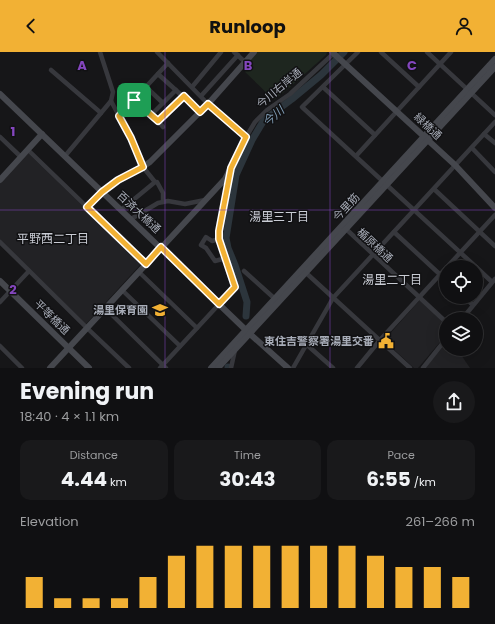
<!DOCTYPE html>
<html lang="en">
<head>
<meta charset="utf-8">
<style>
	:root { --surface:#101012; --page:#19191b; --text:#f1f3f6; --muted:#9c9d9f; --line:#303032; --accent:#f2b134 }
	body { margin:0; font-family:Poppins,"Noto Sans JP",sans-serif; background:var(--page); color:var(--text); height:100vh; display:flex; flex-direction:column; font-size:15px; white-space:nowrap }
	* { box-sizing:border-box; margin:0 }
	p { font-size:13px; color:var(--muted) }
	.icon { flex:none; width:22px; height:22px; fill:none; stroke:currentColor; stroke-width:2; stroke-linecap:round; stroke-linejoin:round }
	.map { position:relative; height:316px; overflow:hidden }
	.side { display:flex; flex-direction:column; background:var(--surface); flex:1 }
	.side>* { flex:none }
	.buttons { position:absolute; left:439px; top:208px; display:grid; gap:8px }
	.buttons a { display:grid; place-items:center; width:44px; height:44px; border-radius:50%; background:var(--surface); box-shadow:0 4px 16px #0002,0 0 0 1px var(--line); font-size:20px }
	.pin { position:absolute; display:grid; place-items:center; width:34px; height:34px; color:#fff; margin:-17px; border-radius:8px; box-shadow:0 2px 6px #0006 }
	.round { display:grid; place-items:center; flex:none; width:42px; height:42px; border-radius:21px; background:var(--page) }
	.summary { display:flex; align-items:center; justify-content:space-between; height:68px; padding:0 20px }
	h1 { font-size:22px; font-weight:700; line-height:30px }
	.figures { display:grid; grid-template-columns:repeat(3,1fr); gap:6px; height:68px; padding:4px 20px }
	.figures div { display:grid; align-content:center; border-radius:10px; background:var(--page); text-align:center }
	.figures b { font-size:20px; font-weight:700 }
	.figures small { font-size:11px; font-weight:400 }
	.figures p { font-size:11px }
	.chart { height:112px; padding:8px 20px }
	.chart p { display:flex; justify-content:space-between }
	.chart svg { width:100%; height:72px; margin-top:4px; stroke:var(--accent); stroke-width:6 }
	header { display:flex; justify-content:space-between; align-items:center; height:52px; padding:0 20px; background:var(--accent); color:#111; font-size:18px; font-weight:700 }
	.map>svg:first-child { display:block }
</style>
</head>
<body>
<header><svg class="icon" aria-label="back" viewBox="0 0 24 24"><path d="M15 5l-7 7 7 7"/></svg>Runloop<svg class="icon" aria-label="person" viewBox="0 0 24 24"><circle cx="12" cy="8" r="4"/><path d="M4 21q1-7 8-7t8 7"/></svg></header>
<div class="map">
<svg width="495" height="316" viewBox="0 0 495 316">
	<rect width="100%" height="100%" fill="#161618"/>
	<g fill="#222225">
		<polygon points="26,102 29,102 141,210 140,213 86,272 84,272 0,190 0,130"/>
		<polygon points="419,249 422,249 446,272 446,283 418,316 414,316 388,292 390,290 386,286"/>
		<polygon points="446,291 446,297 457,297 470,316 425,316"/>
	</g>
	<polygon fill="#1e261f" points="257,0 327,0 326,3 288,37 274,48 242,17"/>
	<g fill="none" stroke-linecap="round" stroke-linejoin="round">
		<g stroke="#2c353c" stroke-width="7">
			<polyline points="246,264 247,250 235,213 228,196 226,186 236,123 252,88 264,68 292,47 321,23 344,0"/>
			<polyline points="228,316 228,315"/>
		</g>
		<g stroke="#37383d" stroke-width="4.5">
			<polyline points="157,0 208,52 246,85 255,70 267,58 290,42 335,0"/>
			<polyline points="234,0 245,10"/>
			<polyline points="358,0 302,55 476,215"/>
			<polyline points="381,0 419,35"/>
			<polyline points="427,0 495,63"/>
			<polyline points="51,18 101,61"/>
			<polyline points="158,22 200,60"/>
			<polyline points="146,35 163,51"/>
			<polyline points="192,35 221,0"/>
			<polyline points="323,35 375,83"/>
			<polyline points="201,44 238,3"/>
			<polyline points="134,48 158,69 163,75"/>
			<polyline points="111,49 131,86 143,115 155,130 157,130 163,141 163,150"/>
			<polyline points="151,63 176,38"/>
			<polyline points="119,64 168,11"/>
			<polyline points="158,69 183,44"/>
			<polyline points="484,82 495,91"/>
			<polyline points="0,85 21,105"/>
			<polyline points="472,96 495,120"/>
			<polyline points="28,98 146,212"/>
			<polyline points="65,104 111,49 113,40 100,0"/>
			<polyline points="356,104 451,0"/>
			<polyline points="434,137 495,194"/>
			<polyline points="87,155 102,140"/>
			<polyline points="121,158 155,130"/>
			<polyline points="131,167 158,151 168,149 185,152 205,148"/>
			<polyline points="346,177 446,270"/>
			<polyline points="394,180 446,228"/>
			<polyline points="219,187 212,189 206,185 201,193 206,196 215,209 226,206"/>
			<polyline points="0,190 87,276 129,316"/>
			<polyline points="447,215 495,163"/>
			<polyline points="476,215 492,230"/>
			<polyline points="244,219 274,246"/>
			<polyline points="304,219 410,316"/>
			<polyline points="139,220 197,276"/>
			<polyline points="122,238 180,294"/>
			<polyline points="464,245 473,253"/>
			<polyline points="0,250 29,219"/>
			<polyline points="105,256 166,316"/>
			<polyline points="462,267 495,227"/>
			<polyline points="306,292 333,316"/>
			<polyline points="0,294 22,316"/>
			<polyline points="160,316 235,235 219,187 219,179 230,121"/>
			<polyline points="231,316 235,298"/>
			<polyline points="293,316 333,246 495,70"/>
			<polyline points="357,316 380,288 446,216"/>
			<polyline points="423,316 446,287"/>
		</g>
		<g stroke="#45474d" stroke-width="6">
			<polyline points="332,0 455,113 495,156"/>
			<polyline points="0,42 250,282 288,316"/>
			<polyline points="0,128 42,82"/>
			<polyline points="102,140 118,128 135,120 150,110 208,52 254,0"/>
			<polyline points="0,229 89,316"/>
			<polyline points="50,316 225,127 246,85"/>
			<polyline points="211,316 495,7"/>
			<polyline points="218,316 495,15"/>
		</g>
	</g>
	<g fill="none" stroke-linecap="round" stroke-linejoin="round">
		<defs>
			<polygon id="route" points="184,44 200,60 208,52 246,85 231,116 219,179 219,187 235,235 219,252 161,195 146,212 87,155 102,140 118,128 143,115 131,86 119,64 134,48 158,69"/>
		</defs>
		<use href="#route" stroke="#fff" stroke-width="8"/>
		<use href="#route" stroke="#f2b134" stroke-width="5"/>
	</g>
	<path fill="none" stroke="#8446be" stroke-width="1" stroke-opacity="0.55" d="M165 0V316M330 0V316M0 158H495"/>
	<defs>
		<symbol id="school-bare" viewBox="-9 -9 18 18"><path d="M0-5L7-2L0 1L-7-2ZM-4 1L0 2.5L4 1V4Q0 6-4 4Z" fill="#f2b134" stroke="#111113" stroke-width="2.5" paint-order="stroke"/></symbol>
		<symbol id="civic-bare" viewBox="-9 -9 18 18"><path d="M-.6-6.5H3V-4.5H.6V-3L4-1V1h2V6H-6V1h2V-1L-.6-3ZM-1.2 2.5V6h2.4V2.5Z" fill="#f2b134" stroke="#111113" stroke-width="2.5" paint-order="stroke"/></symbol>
	</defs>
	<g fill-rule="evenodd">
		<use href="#school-bare" x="149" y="247" width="22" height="22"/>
		<use href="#civic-bare" x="375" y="278" width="22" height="22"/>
	</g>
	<g text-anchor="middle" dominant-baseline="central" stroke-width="3" stroke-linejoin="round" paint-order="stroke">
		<g font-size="11" fill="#a8adb8" stroke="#111113">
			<text transform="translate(279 36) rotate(-40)">今川右岸通</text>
			<text transform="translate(428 74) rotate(43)">緑橋通</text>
			<text transform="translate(346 155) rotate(-47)">今里筋</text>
			<text transform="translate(139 160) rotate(43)">百済大橋通</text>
			<text transform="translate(375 193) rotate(43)">楯原橋通</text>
			<text transform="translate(52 265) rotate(44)">平等橋通</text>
		</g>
		<g font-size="11" font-weight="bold" fill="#a8adb8" stroke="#111113" text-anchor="end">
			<text x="148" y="258">湯里保育園</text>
			<text x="374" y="289">東住吉警察署湯里交番</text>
		</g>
		<g font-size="12" font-style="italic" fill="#7f9bb3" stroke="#111113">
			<text transform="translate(273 64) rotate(-41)">今川</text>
		</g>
		<g font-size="12" fill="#c9ccd4" stroke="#111113">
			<text x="279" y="164">湯里三丁目</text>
			<text x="53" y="186">平野西二丁目</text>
			<text x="392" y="227">湯里二丁目</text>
		</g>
	</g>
	<g font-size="13" text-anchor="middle" font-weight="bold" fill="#8446be" stroke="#111113" stroke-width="3" stroke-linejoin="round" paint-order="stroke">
		<text x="82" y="18">A</text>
		<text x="248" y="18">B</text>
		<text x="412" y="18">C</text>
		<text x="13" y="84">1</text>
		<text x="13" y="242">2</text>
	</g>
</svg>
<div class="buttons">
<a><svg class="icon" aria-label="locate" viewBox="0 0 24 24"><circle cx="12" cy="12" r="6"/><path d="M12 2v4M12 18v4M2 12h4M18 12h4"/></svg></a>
<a><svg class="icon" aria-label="layers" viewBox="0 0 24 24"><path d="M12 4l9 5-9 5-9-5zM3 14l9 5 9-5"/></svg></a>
</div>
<div class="pin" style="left:134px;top:48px;background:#1e9e55"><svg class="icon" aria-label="arrive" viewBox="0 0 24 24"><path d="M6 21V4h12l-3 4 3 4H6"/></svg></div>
</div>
<section class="side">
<div class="summary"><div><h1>Evening run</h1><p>18:40 · 4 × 1.1 km</p></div><a class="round"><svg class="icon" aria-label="share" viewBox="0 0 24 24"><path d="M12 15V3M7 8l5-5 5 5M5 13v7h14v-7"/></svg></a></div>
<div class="figures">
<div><p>Distance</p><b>4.44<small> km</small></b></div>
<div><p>Time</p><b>30:43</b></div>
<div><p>Pace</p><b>6:55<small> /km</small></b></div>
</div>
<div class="chart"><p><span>Elevation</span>261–266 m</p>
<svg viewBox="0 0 160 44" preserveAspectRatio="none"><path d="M5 44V25M15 44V38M25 44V38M35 44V38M45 44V25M55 44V12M65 44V6M75 44V6M85 44V6M95 44V6M105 44V6M115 44V6M125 44V12M135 44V19M145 44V19M155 44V25"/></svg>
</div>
</section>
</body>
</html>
